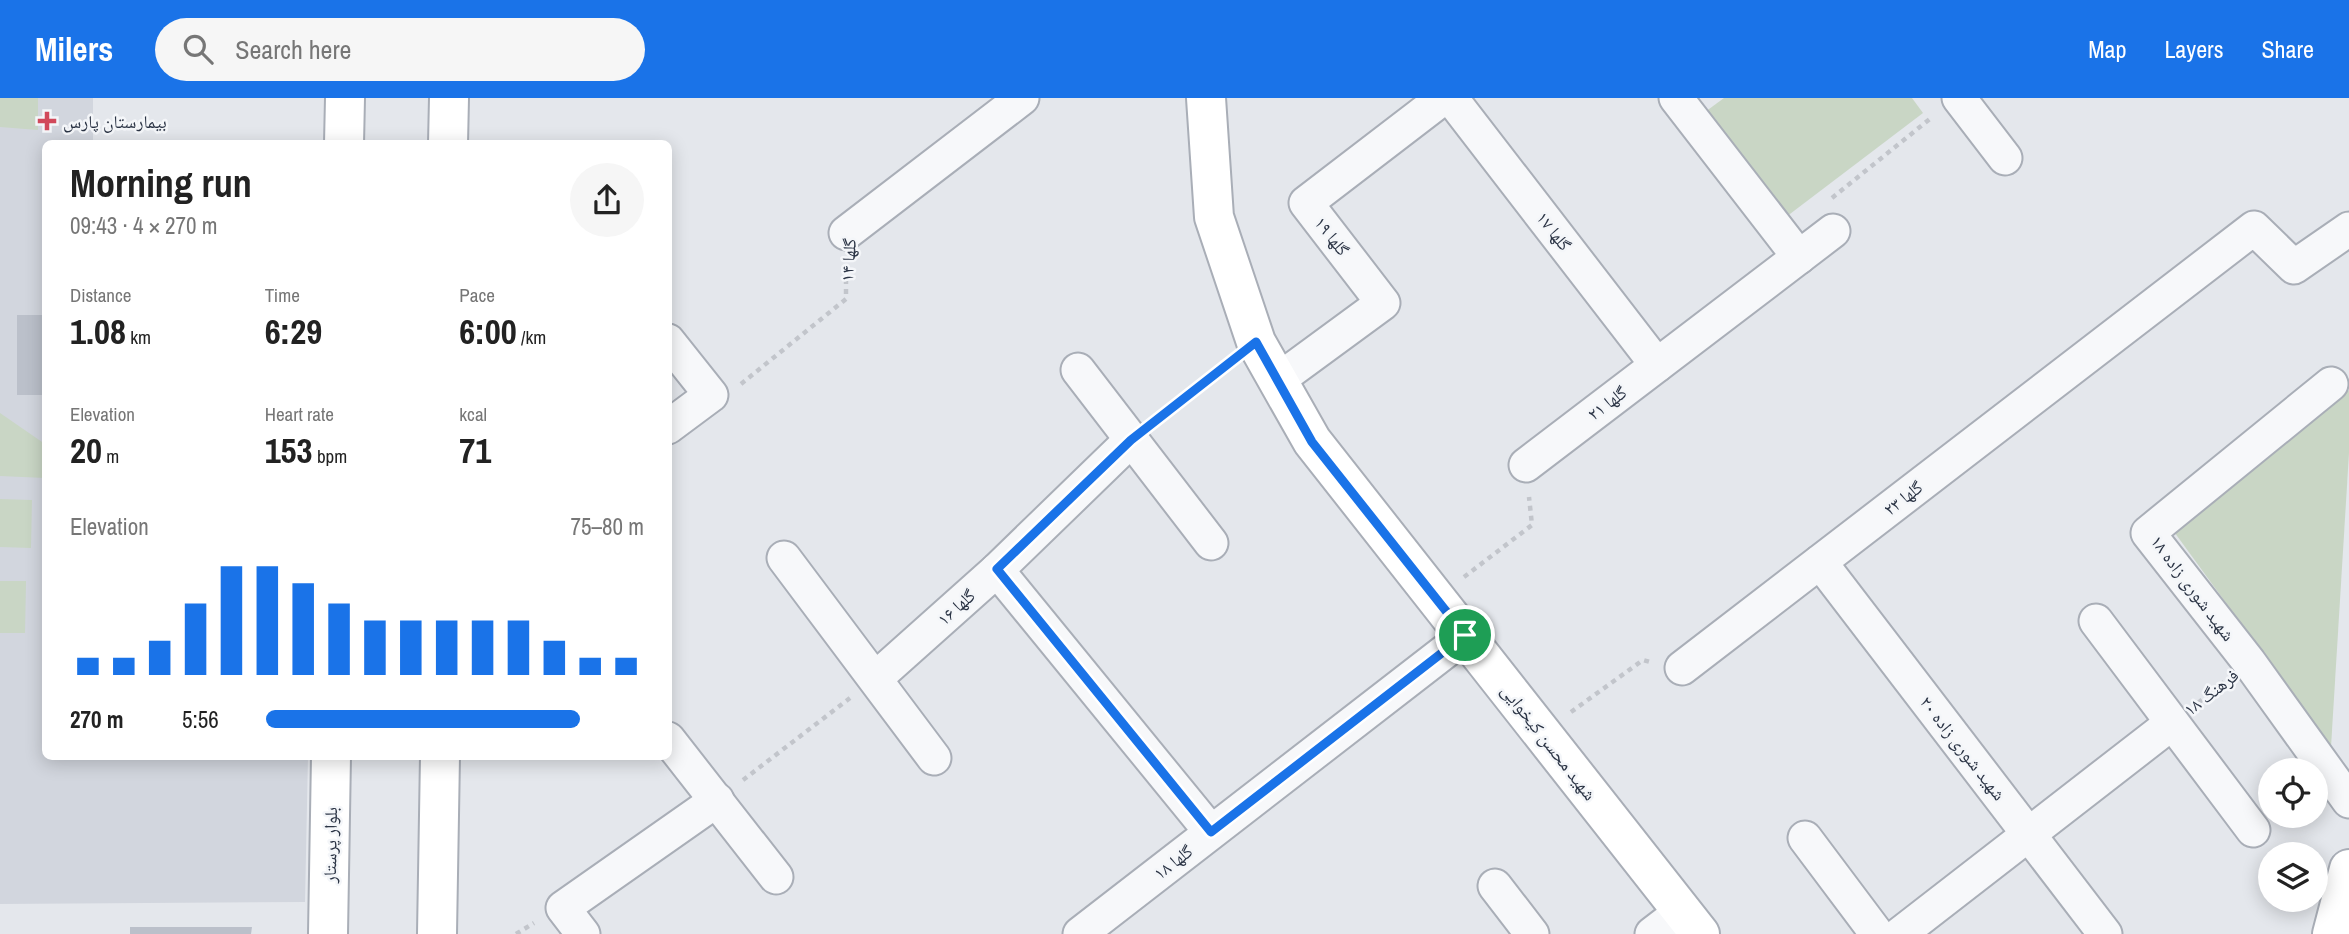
<!DOCTYPE html>
<html lang="en">
<head>
<meta charset="utf-8">
<style>
	:root { --surface:#fff; --page:#f6f6f6; --text:#222; --muted:#767676; --accent:#1a73e8 }
	body { margin:0; font-family:"Archivo Narrow","Noto Naskh Arabic",sans-serif; background:var(--page); color:var(--text); height:100vh; display:flex; flex-direction:column; font-size:26px; white-space:nowrap }
	* { box-sizing:border-box; margin:0 }
	p { font-size:23px; color:var(--muted) }
	.icon { flex:none; width:38px; height:38px; fill:none; stroke:currentColor; stroke-width:2; stroke-linecap:round; stroke-linejoin:round }
	.map { position:relative; flex:1; overflow:hidden }
	.details { position:absolute; left:42px; top:42px; width:630px; height:620px; display:flex; flex-direction:column; background:var(--surface); border-radius:10px; box-shadow:0 4px 18px #0003 }
	.details>* { flex:none }
	.tools { position:absolute; left:2258px; top:660px; display:grid; gap:14px }
	.tools a { display:grid; place-items:center; width:70px; height:70px; border-radius:50%; background:var(--surface); box-shadow:0 4px 18px #0003; font-size:35px }
	.pin { position:absolute; display:grid; place-items:center; width:60px; height:60px; color:#fff; margin:-30px; border:4px solid #fff; border-radius:50%; box-shadow:0 2px 7px #0007 }
	.round { display:grid; place-items:center; flex:none; width:74px; height:74px; border-radius:37px; background:var(--page) }
	.headline { display:flex; align-items:center; justify-content:space-between; height:119px; padding:0 28px }
	h1 { font-size:38px; font-weight:700; line-height:52px }
	.stats { display:grid; grid-template-columns:repeat(3,1fr); gap:10px; height:119px; padding:7px 28px }
	.stats div { display:grid; align-content:center }
	.stats b { font-size:35px; font-weight:700 }
	.stats small { font-size:19px; font-weight:400 }
	.stats p { font-size:19px }
	.chart { height:196px; padding:14px 28px }
	.chart p { display:flex; justify-content:space-between }
	.chart svg { width:100%; height:126px; margin-top:7px; stroke:var(--accent); stroke-width:6 }
	ul { padding:0 28px; list-style:none; font-size:23px }
	li { display:grid; grid-template-columns:112px 84px 1fr; align-items:center; height:52px }
	li i { height:18px; border-radius:9px; background:var(--accent) }
	header { display:flex; align-items:center; gap:42px; box-sizing:border-box; height:98px; padding:0 35px; background:var(--accent); color:#fff }
	header strong { font-size:33px }
	nav { display:flex; gap:38px; margin-inline-start:auto; font-size:24px }
	.search { width:490px; height:63px; background:var(--page); display:flex; align-items:center; gap:18px; box-sizing:border-box; padding:0 24px; border-radius:38px; color:var(--muted); font-size:26px }
	.map>svg:first-child { display:block }
</style>
</head>
<body>
<header>
<strong>Milers</strong>
<div class="search"><svg class="icon" aria-label="search" viewBox="0 0 24 24"><circle cx="10" cy="10" r="6"/><path d="M15 15l6 6"/></svg>Search here</div>
<nav><a>Map</a><a>Layers</a><a>Share</a></nav>
</header>
<div class="map">
<svg width="2349" height="836" viewBox="0 0 2349 836">
	<rect width="100%" height="100%" fill="#e4e7ec"/>
	<polygon fill="#d2d6de" points="0,0 93,0 93,45 46,46 46,658 308,658 305,804 0,806"/>
	<g fill="#c9d6c5">
		<polygon points="0,0 38,0 38,32 0,29"/>
		<polygon points="1724,0 1912,0 1923,15 1782,122 1705,14"/>
		<polygon points="2349,292 2349,355 2331,649 2172,431"/>
		<polygon points="0,315 45,346 45,380 0,378"/>
		<polygon points="0,401 32,402 31,450 0,449"/>
		<polygon points="0,483 26,483 25,535 0,535"/>
	</g>
	<g fill="#bbc0ca">
		<rect x="17" y="217" width="29" height="80"/>
		<polygon points="130,829 252,829 251,836 130,836"/>
	</g>
	<g fill="none" stroke-linecap="round" stroke-linejoin="round">
		<defs>
			<g id="street">
				<polyline points="1451,0 1657,267"/>
				<polyline points="1676,0 1799,159"/>
				<polyline points="1959,0 2005,60"/>
				<polyline points="846,135 1022,0"/>
				<polyline points="668,243 711,297 668,329"/>
				<polyline points="1078,272 1211,445"/>
				<polyline points="1278,282 1383,205 1306,105 1443,0"/>
				<polyline points="2331,286 2148,435 2249,564 2349,703"/>
				<polyline points="1526,367 1833,133"/>
				<polyline points="784,460 934,660"/>
				<polyline points="1820,464 2105,836"/>
				<polyline points="997,472 1211,734"/>
				<polyline points="2096,523 2253,732"/>
				<polyline points="1682,570 2254,130 2294,169 2349,131"/>
				<polyline points="876,580 997,472 1131,342"/>
				<polyline points="668,641 776,779"/>
				<polyline points="1805,740 1877,836"/>
				<polyline points="1495,788 1532,836"/>
				<polyline points="583,836 563,810 717,702"/>
				<polyline points="1080,836 1465,538"/>
				<polyline points="1652,836 1682,813"/>
				<polyline points="1900,836 2172,625"/>
			</g>
			<g id="secondary">
				<polyline points="1206,0 1214,119 1256,244 1312,343 1700,836"/>
				<polyline points="344,46 345,0"/>
				<polyline points="448,46 449,0"/>
				<polyline points="328,836 331,658"/>
				<polyline points="437,836 440,658"/>
				<polyline points="2332,836 2349,771"/>
			</g>
		</defs>
		<use href="#street" stroke="#a9aeb7" stroke-width="37"/>
		<use href="#secondary" stroke="#a9aeb7" stroke-width="42"/>
		<g stroke="#c2c5cb" stroke-width="4.5" stroke-dasharray="5 5" stroke-linecap="butt">
			<polyline points="1832,100 1931,20"/>
			<polyline points="741,286 846,201 846,166"/>
			<polyline points="1157,322 1227,267"/>
			<polyline points="1464,479 1532,427 1529,399"/>
			<polyline points="2198,605 2224,584"/>
			<polyline points="1571,614 1643,562 1650,564"/>
			<polyline points="743,682 850,600"/>
			<polyline points="516,836 534,825"/>
		</g>
		<use href="#street" stroke="#f7f8fa" stroke-width="33"/>
		<use href="#secondary" stroke="#fff" stroke-width="38"/>
	</g>
	<g fill="none" stroke-linecap="round" stroke-linejoin="round">
		<defs>
			<polygon id="route" points="1256,244 1312,344 1465,537 1211,734 997,471 1131,342"/>
		</defs>
		<use href="#route" stroke="#fff" stroke-width="14"/>
		<use href="#route" stroke="#1a73e8" stroke-width="9"/>
	</g>
	<path fill="#d1495b" stroke="#f4f6f9" stroke-width="2.5" d="M43.5 12.5h7v7h7v7h-7v7h-7v-7h-7v-7h7z"/>
	<g text-anchor="middle" dominant-baseline="central" stroke-width="5" stroke-linejoin="round" paint-order="stroke">
		<g font-size="18" fill="#2b3445" stroke="#f4f6f9" text-anchor="start">
			<text x="63" y="23">بیمارستان پارس</text>
		</g>
		<g font-size="18" fill="#2b3445" stroke="#f4f6f9">
			<text transform="translate(1554 133) rotate(52)">گلها ۱۷</text>
			<text transform="translate(1332 138) rotate(52)">گلها ۱۹</text>
			<text transform="translate(848 162) rotate(-86)">گلها ۱۴</text>
			<text transform="translate(1607 305) rotate(-37)">گلها ۲۱</text>
			<text transform="translate(1903 400) rotate(-38)">گلها ۲۳</text>
			<text transform="translate(2193 490) rotate(53)">شهید شوری زاده ۱۸</text>
			<text transform="translate(956 509) rotate(-42)">گلها ۱۶</text>
			<text transform="translate(2211 594) rotate(-38)">فرهنگ ۱۸</text>
			<text transform="translate(1549 644) rotate(52)">شهید محسن کیخوایی</text>
			<text transform="translate(1963 650) rotate(52)">شهید شوری زاده ۲۰</text>
			<text transform="translate(330 747) rotate(-89)">بلوار پرستار</text>
			<text transform="translate(1173 764) rotate(-38)">گلها ۱۸</text>
		</g>
	</g>
</svg>
<div class="tools">
<a><svg class="icon" aria-label="locate" viewBox="0 0 24 24"><circle cx="12" cy="12" r="6"/><path d="M12 2v4M12 18v4M2 12h4M18 12h4"/></svg></a>
<a><svg class="icon" aria-label="layers" viewBox="0 0 24 24"><path d="M12 4l9 5-9 5-9-5zM3 14l9 5 9-5"/></svg></a>
</div>
<div class="pin" style="left:1465px;top:537px;background:#1e9e55"><svg class="icon" aria-label="arrive" viewBox="0 0 24 24"><path d="M6 21V4h12l-3 4 3 4H6"/></svg></div>
<section class="details">
<div class="headline"><div><h1>Morning run</h1><p>09:43 · 4 × 270 m</p></div><a class="round"><svg class="icon" aria-label="share" viewBox="0 0 24 24"><path d="M12 15V3M7 8l5-5 5 5M5 13v7h14v-7"/></svg></a></div>
<div class="stats">
<div><p>Distance</p><b>1.08<small> km</small></b></div>
<div><p>Time</p><b>6:29</b></div>
<div><p>Pace</p><b>6:00<small> /km</small></b></div>
</div>
<div class="stats">
<div><p>Elevation</p><b>20<small> m</small></b></div>
<div><p>Heart rate</p><b>153<small> bpm</small></b></div>
<div><p>kcal</p><b>71</b></div>
</div>
<div class="chart"><p><span>Elevation</span>75–80 m</p>
<svg viewBox="0 0 160 44" preserveAspectRatio="none"><path d="M5 44V38M15 44V38M25 44V32M35 44V19M45 44V6M55 44V6M65 44V12M75 44V19M85 44V25M95 44V25M105 44V25M115 44V25M125 44V25M135 44V32M145 44V38M155 44V38"/></svg>
</div>
<ul>
<li><b>270 m</b>5:56<i style="width:83%"></i></li>
</ul>
</section>
</div>
</body>
</html>
